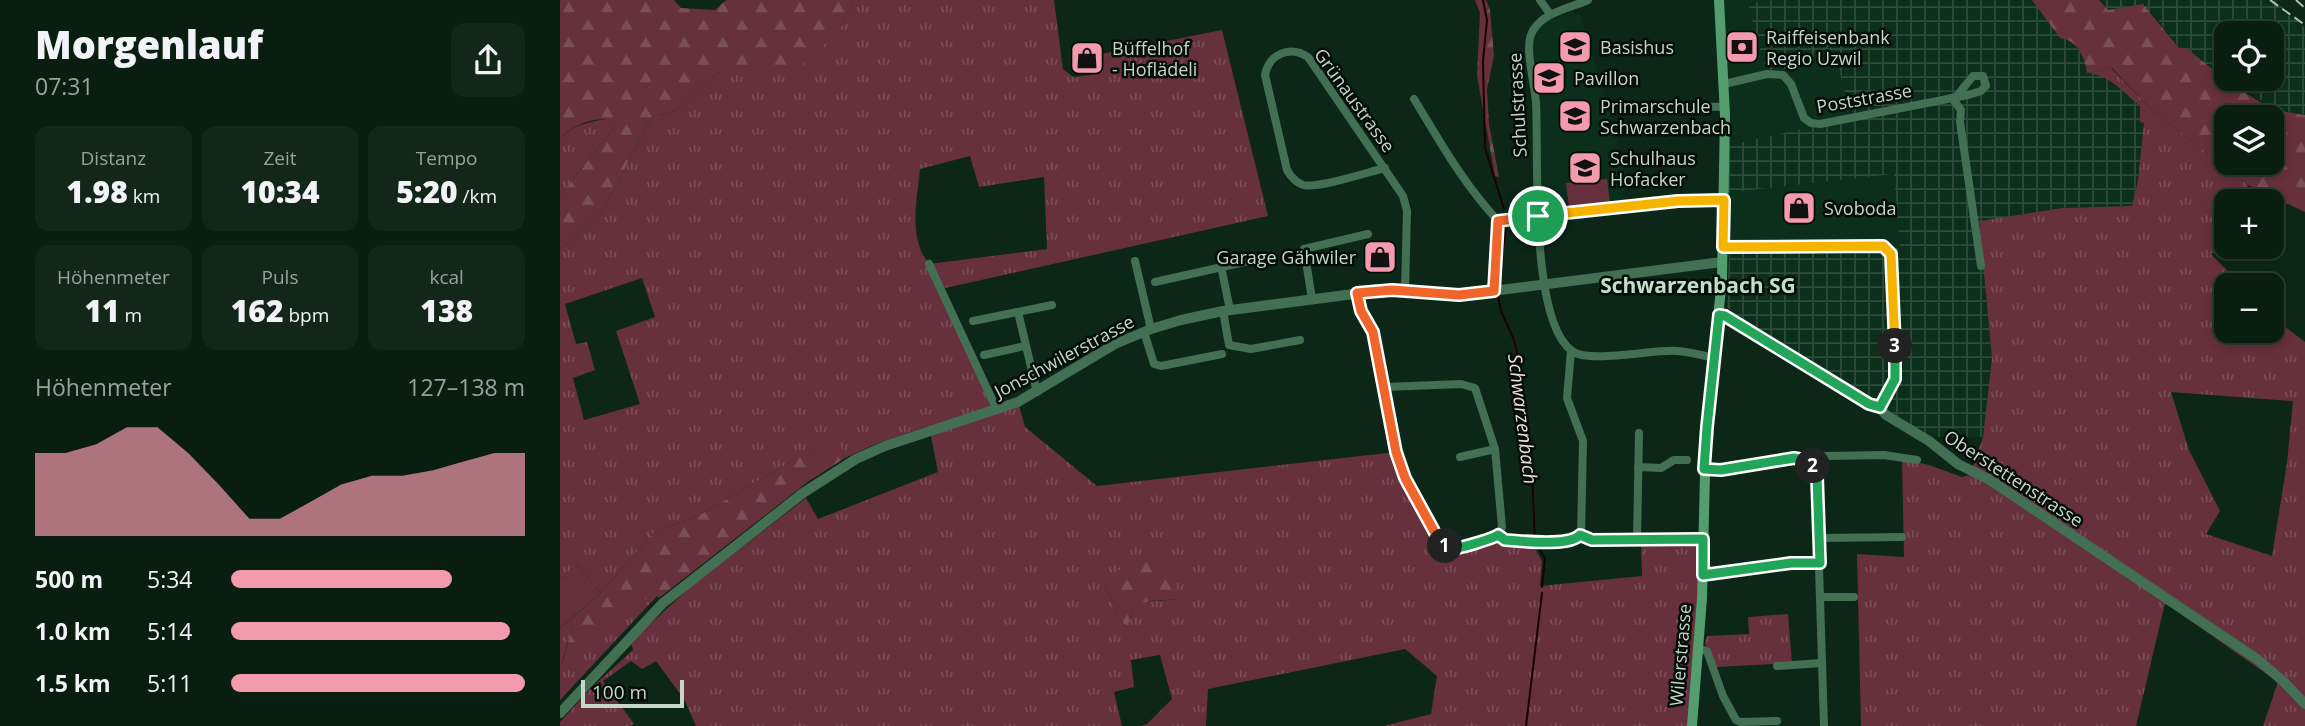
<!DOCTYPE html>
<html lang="de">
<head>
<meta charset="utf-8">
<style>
	:root { --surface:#091d11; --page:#12261a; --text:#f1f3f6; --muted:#99a29f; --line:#293b31; --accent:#f39aac }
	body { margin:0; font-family:"Open Sans",sans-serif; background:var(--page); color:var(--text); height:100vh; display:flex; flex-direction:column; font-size:26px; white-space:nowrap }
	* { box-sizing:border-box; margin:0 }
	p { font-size:23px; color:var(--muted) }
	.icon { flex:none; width:38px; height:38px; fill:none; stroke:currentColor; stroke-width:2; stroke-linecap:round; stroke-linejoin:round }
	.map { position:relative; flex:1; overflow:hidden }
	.sheet { display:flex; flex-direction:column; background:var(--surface); width:560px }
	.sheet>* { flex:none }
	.buttons { position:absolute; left:1654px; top:21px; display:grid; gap:14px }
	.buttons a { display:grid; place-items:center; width:70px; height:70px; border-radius:14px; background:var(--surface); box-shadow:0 4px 10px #0003,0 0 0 2px var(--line); font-size:35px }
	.scale { position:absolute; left:21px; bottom:18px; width:103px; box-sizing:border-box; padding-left:7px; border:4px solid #c6d6cb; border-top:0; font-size:19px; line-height:24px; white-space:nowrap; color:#c6d6cb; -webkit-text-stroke:5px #040d07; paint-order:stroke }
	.pin { position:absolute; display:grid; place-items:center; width:60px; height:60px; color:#fff; margin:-30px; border:4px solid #fff; border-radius:50%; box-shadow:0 2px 7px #0007 }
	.km { position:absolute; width:35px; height:35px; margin:-18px; border-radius:50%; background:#222; color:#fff; font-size:19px; line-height:35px; text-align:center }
	.round { display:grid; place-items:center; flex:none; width:74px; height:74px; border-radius:14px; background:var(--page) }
	.summary { display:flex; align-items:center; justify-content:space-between; height:119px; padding:0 35px }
	h1 { font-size:38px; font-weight:800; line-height:52px }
	.metrics { display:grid; grid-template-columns:repeat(3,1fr); gap:10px; height:119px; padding:7px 35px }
	.metrics div { display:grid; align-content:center; border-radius:14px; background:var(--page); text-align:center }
	.metrics b { font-size:30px; font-weight:800 }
	.metrics small { font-size:19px; font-weight:400 }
	.metrics p { font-size:19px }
	.chart { height:196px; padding:14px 35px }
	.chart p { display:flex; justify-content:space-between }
	.chart svg { width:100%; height:126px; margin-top:7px; fill:var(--accent); opacity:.7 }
	ul { padding:0 35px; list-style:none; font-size:23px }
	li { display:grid; grid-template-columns:112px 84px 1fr; align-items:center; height:52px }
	li i { height:18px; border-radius:9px; background:var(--accent) }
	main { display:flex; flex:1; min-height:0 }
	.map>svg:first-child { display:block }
</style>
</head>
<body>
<main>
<section class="sheet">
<div class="summary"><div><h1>Morgenlauf</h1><p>07:31</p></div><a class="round"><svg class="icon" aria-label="share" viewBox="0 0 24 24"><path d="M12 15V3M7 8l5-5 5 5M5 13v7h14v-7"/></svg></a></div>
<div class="metrics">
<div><p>Distanz</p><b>1.98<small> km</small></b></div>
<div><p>Zeit</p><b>10:34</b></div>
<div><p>Tempo</p><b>5:20<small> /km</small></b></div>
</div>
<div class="metrics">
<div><p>Höhenmeter</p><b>11<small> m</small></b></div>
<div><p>Puls</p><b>162<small> bpm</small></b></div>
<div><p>kcal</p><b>138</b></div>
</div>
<div class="chart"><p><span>Höhenmeter</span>127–138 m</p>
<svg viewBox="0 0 160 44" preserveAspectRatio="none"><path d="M0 44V15L10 15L20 12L30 6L40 6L50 15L60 26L70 38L80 38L90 32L100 26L110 23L120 23L130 21L140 18L150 15L160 15V44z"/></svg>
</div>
<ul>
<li><b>500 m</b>5:34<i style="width:75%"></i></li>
<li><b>1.0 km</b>5:14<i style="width:95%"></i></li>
<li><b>1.5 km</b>5:11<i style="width:100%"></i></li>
</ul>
</section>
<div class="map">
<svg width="1745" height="726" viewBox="0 0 1745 726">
	<defs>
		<pattern id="industrial-grid" width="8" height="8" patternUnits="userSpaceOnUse" patternTransform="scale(1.75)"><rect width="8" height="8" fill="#0b2f1b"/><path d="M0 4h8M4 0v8" fill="none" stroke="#2d4c3b"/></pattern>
		<pattern id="grass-tufts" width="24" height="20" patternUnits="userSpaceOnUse" patternTransform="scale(1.75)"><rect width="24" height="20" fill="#66303d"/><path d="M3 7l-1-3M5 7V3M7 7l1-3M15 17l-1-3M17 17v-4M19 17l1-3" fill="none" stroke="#7a4d58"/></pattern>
		<pattern id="forest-firs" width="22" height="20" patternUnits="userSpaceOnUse" patternTransform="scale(1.75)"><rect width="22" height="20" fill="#66303d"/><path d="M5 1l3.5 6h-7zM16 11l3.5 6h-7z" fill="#7a4d58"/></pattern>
	</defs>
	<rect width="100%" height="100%" fill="#0c2717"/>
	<g fill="#0b2f1b">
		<polygon points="1159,0 1206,0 1189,4 1275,54 1292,118 1165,146"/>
		<polygon points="1013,11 1015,14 1020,13 1063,157 1064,205 1009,212 980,212 980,104 973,44 981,25 989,19 996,19"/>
		<polygon points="1335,174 1340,248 1163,247 1164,193"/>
	</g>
	<g fill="url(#industrial-grid)">
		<polygon points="1206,0 1472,0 1525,57 1536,74 1550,80 1580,106 1580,122 1584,123 1578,180 1572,206 1501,208 1419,222 1432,358 1423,437 1368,437 1177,318 1167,307 1169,251 1340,248 1334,174 1164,193 1165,146 1292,118 1275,55 1207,74 1188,5"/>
		<polygon points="1539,0 1715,0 1745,28 1745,115 1715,109 1667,79 1712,79 1712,33 1666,33 1666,78 1619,48 1592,12 1548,10"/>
	</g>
	<g fill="url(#grass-tufts)" fill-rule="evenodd">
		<path d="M293 0H494L503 69 513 77 531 75V56L662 30 708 216 381 289 435 404 458 402 465 427 537 486 836 452 886 547C916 541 942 540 972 543L982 561 980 586 1082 576 1081 542 1136 541 1139 545 1138 587 1128 726H824L871 714 877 676 845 649 648 689 646 726H581L587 724 612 699 600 655 571 660 574 687 554 692 562 726H136L124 699 96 661 82 669 71 661 43 681 74 724 70 726H0V722L32 687 73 650 71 642 127 590 246 498 258 519 378 472 369 426 318 443 285 458 280 445 237 458 143 513 92 534 41 593 17 565 0 579V250L45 207 91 118 115 111 159 72H230L281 27ZM410 156 419 187 484 177 487 249 369 264C348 238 357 200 360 169ZM82 278 95 317 56 331 80 404 24 420 13 378 35 370 27 342 16 344 5 304ZM543 579 619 599 583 602 574 607 567 628 559 617Z"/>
		<path d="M1551 68 1592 110 1688 185 1683 201H1666V243L1651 254 1681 285H1666V331H1712V317L1745 342V726H1703L1718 682 1605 603 1576 726H1301L1297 554 1344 557 1342 459 1369 465 1402 477 1410 475 1423 437 1432 358 1419 221 1502 208 1572 206 1578 180 1584 123 1580 122V106C1563 92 1550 75 1527 73ZM1611 392 1733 401 1727 463 1712 556 1646 534 1660 511 1629 450Z"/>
		<path d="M48 119 56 122 54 128 0 195V138C13 125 31 121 48 119Z"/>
		<path d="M97 596 0 700V628L11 619 12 627 2 663C29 640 60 600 97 596Z"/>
		<polygon points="1228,614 1232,663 1156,667 1145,644 1147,636 1189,634 1188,617"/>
	</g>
	<g fill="url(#forest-firs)" fill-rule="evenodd">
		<path d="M0 0H114L121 8 155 10 166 0H293L281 27 254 56 230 72H159L115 111 91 118 45 207 0 250V195L54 128 55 122C38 114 13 125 0 138Z"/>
		<polygon points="915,0 926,0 930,10 934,56 927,89 929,124 939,177 935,176 917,76 920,13"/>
		<path d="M1472 0H1539L1548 10 1583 4 1619 48H1627C1648 67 1688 98 1713 108 1723 112 1734 113 1745 115V212L1688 185 1592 110 1552 68 1527 73C1525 57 1517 40 1500 38ZM1712 117V163H1666V117Z"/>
		<path d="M280 444 285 458 249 481 99 598 97 596C62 600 28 642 2 665L12 627 11 619 41 593 92 534 143 513 237 458Z"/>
		<path d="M608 558 619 599C591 602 572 595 568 629L559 617 543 579 570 564Z"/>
	</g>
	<g fill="#66303d">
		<polygon points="1047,179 1050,203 1009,208 1006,183"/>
		<polygon points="17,565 41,593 0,628 0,579"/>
	</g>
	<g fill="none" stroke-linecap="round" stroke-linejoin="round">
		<g stroke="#1d0004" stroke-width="2">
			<polyline points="923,0 927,20 923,61 925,148 944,209"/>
			<polyline points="942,254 946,227"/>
			<polyline points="938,296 941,311 954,340 959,361 958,386 971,448 975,540"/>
			<polyline points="977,545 985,559 982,587"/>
			<polyline points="966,726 982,593"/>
		</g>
		<g stroke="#437053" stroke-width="8">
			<polyline points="980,0 990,14"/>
			<path d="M1028 0C1008 9 979 13 971 35 965 50 975 85 976 103 979 155 969 320 1012 351 1029 364 1094 349 1117 351 1130 352 1142 355 1154 358"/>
			<polyline points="1164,84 1207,74 1223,75 1231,84 1244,118 1251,123 1260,124 1408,95 1421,91 1426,86 1423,76 1413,76 1396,97"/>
			<polyline points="1392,98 1401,110 1400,122 1421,266"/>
			<path d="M854 99C881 143 902 182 938 221L934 291"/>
			<polyline points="1117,106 1165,107"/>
			<path d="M825 168C808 172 758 189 743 185 735 182 731 177 727 170L705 75C709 54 730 45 748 57L843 196 847 211 845 291"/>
			<polyline points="938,221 1118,201 1164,200"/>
			<polyline points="1163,247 1317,245 1327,247 1331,254 1332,267 1336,374 1334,382 1319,407"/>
			<polyline points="575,261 591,329"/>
			<polyline points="369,264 437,410"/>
			<polyline points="661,266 670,310"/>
			<polyline points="595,282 698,259"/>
			<path d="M798 293 801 311 813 332 836 452 845 478 883 545 895 548 938 535 945 540C963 541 1008 547 1021 535"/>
			<polyline points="752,299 744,249 808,234"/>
			<polyline points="663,311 669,345 691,349 740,340"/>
			<polyline points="458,312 477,392"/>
			<polyline points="413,321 492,305"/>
			<polyline points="584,332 594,364 601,366 662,354"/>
			<polyline points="1011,351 1007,398 1023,441 1021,535"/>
			<polyline points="424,355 465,346"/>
			<polyline points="825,387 901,384 915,388 935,449 942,527 938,535"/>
			<polyline points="900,457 935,449"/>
			<polyline points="1252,465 1260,458 1266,456 1324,455 1357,460"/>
			<polyline points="1078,467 1101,468 1114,460 1127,460"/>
			<polyline points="1145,469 1161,470 1237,458 1249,462 1256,471 1264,726"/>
			<polyline points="1021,535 1032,540 1143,539"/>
			<polyline points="1259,538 1342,537"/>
			<polyline points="1077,540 1079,433"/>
			<polyline points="1143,575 1231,563 1260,563"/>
			<polyline points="1261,597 1294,597"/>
			<polyline points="1138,649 1147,651 1163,696 1176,720 1180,722 1217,721"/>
			<polyline points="1217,666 1262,663"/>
		</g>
		<g stroke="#437053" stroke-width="10">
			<polyline points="1159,315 1165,316 1309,404 1319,407 1326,415 1369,441 1398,464 1430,480 1697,659 1724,682 1745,704"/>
			<polyline points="0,713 103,603 243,493 296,459 325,446 458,402 555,344 591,329 621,320 663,311 817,291 908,294 1162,262"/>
		</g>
		<polyline stroke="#539d6f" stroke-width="10" points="1132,726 1142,598 1146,433 1162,279 1165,115 1159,0"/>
		<g stroke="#afc0b4" stroke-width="2" stroke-dasharray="10 5" stroke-linecap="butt">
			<polyline points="1710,0 1745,25"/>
			<polyline points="1736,0 1745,8"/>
		</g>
	</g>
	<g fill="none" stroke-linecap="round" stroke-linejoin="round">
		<defs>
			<polyline id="split-1" points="885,546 880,542 845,478 836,452 813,332 801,311 797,293 832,290 899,295 934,291 938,221 978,216"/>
			<path id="split-2" d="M885 546C887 547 888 548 890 549 896 550 934 538 938 535L945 540C963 541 1008 547 1020 535L1032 540 1143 539V575L1231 563H1260L1257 476 1253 466"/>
			<polyline id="split-3" points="1253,466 1245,460 1234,458 1161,470 1144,469 1147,427 1159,315 1165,316 1309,404 1320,407 1335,379 1335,346"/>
			<polyline id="split-4" points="978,216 1118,201 1164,200 1163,247 1323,246 1331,254 1335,346"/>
		</defs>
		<use href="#split-1" stroke="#fff" stroke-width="14"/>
		<use href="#split-2" stroke="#fff" stroke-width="14"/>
		<use href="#split-3" stroke="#fff" stroke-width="14"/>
		<use href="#split-4" stroke="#fff" stroke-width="14"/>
		<use href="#split-1" stroke="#f0652b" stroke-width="9"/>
		<use href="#split-2" stroke="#22a559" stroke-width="9"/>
		<use href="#split-3" stroke="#22a559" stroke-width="9"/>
		<use href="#split-4" stroke="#f5b400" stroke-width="9"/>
	</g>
	<defs>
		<symbol id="school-square" viewBox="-11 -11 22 22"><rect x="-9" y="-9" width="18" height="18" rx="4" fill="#f39aac" stroke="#040d07"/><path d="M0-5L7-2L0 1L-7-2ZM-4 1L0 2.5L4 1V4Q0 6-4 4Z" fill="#111"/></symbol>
		<symbol id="bank-square" viewBox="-11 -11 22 22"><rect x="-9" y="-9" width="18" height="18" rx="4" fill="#f39aac" stroke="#040d07"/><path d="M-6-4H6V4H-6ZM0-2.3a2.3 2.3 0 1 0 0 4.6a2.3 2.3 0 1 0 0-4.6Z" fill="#111"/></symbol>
		<symbol id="shop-square" viewBox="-11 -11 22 22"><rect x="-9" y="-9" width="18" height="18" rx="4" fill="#f39aac" stroke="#040d07"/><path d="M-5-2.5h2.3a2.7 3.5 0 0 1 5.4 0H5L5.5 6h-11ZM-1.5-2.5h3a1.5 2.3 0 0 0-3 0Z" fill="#111"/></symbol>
	</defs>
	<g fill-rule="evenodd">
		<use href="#school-square" x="996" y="28" width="38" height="38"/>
		<use href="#bank-square" x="1163" y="28" width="38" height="38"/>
		<use href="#shop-square" x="508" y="39" width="38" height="38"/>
		<use href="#school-square" x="970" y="59" width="38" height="38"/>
		<use href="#school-square" x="996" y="97" width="38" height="38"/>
		<use href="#school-square" x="1006" y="149" width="38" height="38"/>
		<use href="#shop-square" x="1220" y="189" width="38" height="38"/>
		<use href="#shop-square" x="801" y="238" width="38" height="38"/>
	</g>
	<g text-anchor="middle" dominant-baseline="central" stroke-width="5" stroke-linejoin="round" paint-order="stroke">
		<g font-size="18" fill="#c6d6cb" stroke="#040d07" text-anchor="start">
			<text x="1206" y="37">Raiffeisenbank<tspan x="1206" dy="21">Regio Uzwil</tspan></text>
			<text x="1040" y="47">Basishus</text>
			<text x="552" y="48">Büffelhof<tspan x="552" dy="21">- Hoflädeli</tspan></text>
			<text x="1014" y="78">Pavillon</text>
			<text x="1040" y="106">Primarschule<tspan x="1040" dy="21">Schwarzenbach</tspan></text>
			<text x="1050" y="158">Schulhaus<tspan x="1050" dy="21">Hofacker</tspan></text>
			<text x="1264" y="208">Svoboda</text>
			<text x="796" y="257" text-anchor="end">Garage Gähwiler</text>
		</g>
		<g font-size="18" fill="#c6d6cb" stroke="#040d07">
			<text transform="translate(1304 98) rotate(-10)">Poststrasse</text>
			<text transform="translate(795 100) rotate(54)">Grünaustrasse</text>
			<text transform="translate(957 105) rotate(-93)">Schulstrasse</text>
			<text transform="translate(504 356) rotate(-28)">Jonschwilerstrasse</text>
			<text transform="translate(1454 478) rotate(33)">Oberstettenstrasse</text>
			<text transform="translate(1120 655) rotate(-85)">Wilerstrasse</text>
		</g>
		<g font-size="19" font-style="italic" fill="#f2dde0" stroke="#040d07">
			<text transform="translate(963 419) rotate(83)">Schwarzenbach</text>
		</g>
		<g font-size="21" font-weight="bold" fill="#c0e0c9" stroke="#040d07">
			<text x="1138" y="285">Schwarzenbach SG</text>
		</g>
	</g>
</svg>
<div class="buttons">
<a><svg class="icon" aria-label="locate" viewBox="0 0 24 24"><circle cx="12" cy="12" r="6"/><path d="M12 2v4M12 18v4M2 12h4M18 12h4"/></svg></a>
<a><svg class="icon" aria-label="layers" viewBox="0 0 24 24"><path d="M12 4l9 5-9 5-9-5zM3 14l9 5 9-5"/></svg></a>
<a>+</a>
<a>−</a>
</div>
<div class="scale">100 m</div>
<div class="pin" style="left:978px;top:216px;background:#1e9e55"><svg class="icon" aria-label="arrive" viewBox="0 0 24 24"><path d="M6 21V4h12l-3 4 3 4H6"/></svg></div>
<b class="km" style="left:885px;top:546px">1</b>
<b class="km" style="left:1253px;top:466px">2</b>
<b class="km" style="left:1335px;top:346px">3</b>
</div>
</main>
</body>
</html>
